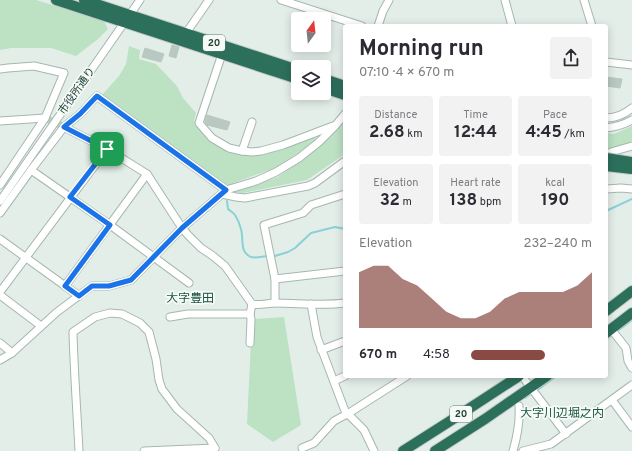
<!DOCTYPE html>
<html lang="en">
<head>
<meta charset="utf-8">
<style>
	:root { --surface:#fff; --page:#f2f2f3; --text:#2b2b33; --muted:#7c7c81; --accent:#884a43 }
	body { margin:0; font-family:Overpass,"Noto Sans JP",sans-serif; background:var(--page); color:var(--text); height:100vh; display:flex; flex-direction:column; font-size:15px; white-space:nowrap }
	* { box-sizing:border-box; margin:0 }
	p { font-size:13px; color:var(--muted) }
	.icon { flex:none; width:22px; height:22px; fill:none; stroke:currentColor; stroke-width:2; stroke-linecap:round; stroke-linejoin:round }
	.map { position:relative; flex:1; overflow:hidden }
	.panel { position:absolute; left:343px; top:24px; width:265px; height:354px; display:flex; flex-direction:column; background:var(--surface); border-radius:4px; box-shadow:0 2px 10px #0003 }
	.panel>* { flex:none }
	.needle { width:26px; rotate:15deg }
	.tools { position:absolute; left:291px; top:12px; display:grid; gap:8px }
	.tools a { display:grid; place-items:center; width:40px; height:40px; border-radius:4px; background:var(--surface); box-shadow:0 2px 10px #0003; font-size:20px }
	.pin { position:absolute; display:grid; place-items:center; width:34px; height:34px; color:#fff; margin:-17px; border-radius:8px; box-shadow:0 2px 6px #0006 }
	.round { display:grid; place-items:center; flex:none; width:42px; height:42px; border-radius:4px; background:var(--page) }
	.overview { display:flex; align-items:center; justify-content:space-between; height:68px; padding:0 16px }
	h1 { font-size:22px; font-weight:700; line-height:30px }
	.figures { display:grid; grid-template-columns:repeat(3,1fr); gap:6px; height:68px; padding:4px 16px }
	.figures div { display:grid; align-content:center; border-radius:4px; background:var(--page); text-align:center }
	.figures b { font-size:17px; font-weight:700 }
	.figures small { font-size:11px; font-weight:400 }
	.figures p { font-size:11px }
	.chart { height:112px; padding:8px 16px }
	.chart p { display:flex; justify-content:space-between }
	.chart svg { width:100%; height:72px; margin-top:4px; fill:var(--accent); opacity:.7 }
	ul { padding:0 16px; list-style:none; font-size:13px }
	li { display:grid; grid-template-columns:64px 48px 1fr; align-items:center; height:30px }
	li i { height:10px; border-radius:5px; background:var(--accent) }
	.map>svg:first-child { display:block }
</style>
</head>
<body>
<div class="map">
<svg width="632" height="451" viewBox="0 0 632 451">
	<rect width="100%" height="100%" fill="#e4eee9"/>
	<g fill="#bce1c3">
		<polygon points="0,0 36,0 104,21 108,29 98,39 76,56 51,48 11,48 0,50"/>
		<polygon points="129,46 140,50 139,59 156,64 177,86 183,98 196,113 194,121 208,140 227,152 255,155 312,135 316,139 298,153 275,168 228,185 225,184 102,95 119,76 126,64"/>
		<polygon points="345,119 345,154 307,180 243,193 231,192 278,177 324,143"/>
		<polygon points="632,126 632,141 625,145 606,149 606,133 614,134"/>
		<polygon points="284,317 301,425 273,442 247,424 252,319"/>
	</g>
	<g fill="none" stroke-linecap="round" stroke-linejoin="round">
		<g stroke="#89d1d6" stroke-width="2">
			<path d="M227 201 228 209C230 211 233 212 235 215 237 218 240 225 241 229 244 239 239 252 251 257 256 258 262 257 267 256"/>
			<polyline points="606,211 632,199"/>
			<polyline points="275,256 288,252 295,248 311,233 335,227 345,229"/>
			<polyline points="619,330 632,320"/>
			<polyline points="606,340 610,336"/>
			<polyline points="539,389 556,376"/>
			<polyline points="525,398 529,395"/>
		</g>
	</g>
	<g fill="#b9c9c2" stroke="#b6c9bf">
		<polygon points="172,45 179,47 176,58 169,56"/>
		<polygon points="145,48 164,54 161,62 142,57"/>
		<polygon points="606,77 622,79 620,88 606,86"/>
		<polygon points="207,115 230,122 227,130 207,125 205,122"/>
	</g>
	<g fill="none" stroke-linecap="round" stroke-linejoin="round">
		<polyline stroke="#bdccc5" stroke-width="7" stroke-dasharray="7 3.5" stroke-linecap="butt" points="45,118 64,127"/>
		<defs>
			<g id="minor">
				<polyline points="281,0 362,26"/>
				<polyline points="505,0 512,26"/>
				<polyline points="584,0 592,26"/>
				<polyline points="378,26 383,11 389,0"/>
				<polyline points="186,33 209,0"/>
				<polyline points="222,54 199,123 212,138 229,148 242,151 252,152 261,151 283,145 333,126"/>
				<polyline points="606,62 632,65"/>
				<polyline points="0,69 8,68 34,66 64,73 45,118 0,185"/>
				<path d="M606 118C616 118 625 114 632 108"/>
				<polyline points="0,121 45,118"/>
				<polyline points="64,127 80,114 97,96 226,190"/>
				<path d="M606 128C616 127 623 125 632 120"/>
				<polyline points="242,151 252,122"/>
				<polyline points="607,163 611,152 632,146"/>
				<polyline points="31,170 110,225 189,283"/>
				<polyline points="606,189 621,188 632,189"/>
				<polyline points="222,194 236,197 245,198 308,186 315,183 345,161"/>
				<polyline points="0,201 140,0"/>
				<path d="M0 213 31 170 64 127 107 149 147 174 182 228 188 235 201 248 213 256 225 266 252 304C260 306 267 303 275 303 298 303 322 306 345 303"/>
				<polyline points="0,239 79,296"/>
				<polyline points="275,279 345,271"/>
				<polyline points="65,286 147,174"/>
				<polyline points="0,292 107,149"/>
				<polyline points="0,295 41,326"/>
				<polyline points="275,303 275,279 264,225 303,213 311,205 345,194"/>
				<polyline points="311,304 317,337 345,411 364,430 374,451"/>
				<polyline points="250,314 251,319 250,343"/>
				<polyline points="170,317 188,314 250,314 252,304"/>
				<polyline points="611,329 626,348 628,361 632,368"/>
				<polyline points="0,343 12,353"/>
				<polyline points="321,350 345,341"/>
				<polyline points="0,360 12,353 57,312 92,286 109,286 131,280 182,228 226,190 256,181 276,172 299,158 319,142 335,126 345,114"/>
				<polyline points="522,376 566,434"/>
				<polyline points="334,381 345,376"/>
				<polyline points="612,400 632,427"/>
				<polyline points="302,448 314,443 334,421 349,413 407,376"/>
				<path d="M79 451C77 411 74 372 73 332L95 317 110 313 122 314 140 323 149 332 156 359 159 380 162 389 177 409 209 438 215 448"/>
				<polyline points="144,451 215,448"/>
				<path d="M513 451C517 437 520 420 519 406"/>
				<polyline points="523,451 551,444 632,385"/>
			</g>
			<g id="highway">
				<polyline points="56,0 298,79"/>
				<polyline points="84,0 298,70"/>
				<polyline points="324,79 345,86"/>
				<polyline points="324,88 345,95"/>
				<polyline points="606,311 632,291"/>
				<polyline points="606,333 632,313"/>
				<polyline points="403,451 447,423 519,376"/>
				<polyline points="435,451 485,419 547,376"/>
			</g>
		</defs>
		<use href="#minor" stroke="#a6b7b0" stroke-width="9"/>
		<use href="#highway" stroke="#c1cac7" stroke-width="12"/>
		<use href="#minor" stroke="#fff" stroke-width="7"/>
		<use href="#highway" stroke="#2c705c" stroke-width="10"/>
		<defs>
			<g id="highway-bridge">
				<polyline points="606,158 632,162"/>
				<polyline points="606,166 632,169"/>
			</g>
		</defs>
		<use href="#highway-bridge" stroke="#c1cac7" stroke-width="12" stroke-linecap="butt"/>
		<use href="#highway-bridge" stroke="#2c705c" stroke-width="10"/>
	</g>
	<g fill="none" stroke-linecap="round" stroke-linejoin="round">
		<defs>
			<polygon id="route" points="97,96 226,190 182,228 131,280 109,286 92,286 79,296 65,286 110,225 70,197 107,149 64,127 80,114"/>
		</defs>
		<use href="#route" stroke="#fff" stroke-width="8"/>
		<use href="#route" stroke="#1a73e8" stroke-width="5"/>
	</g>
	<g text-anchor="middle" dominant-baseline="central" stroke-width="3.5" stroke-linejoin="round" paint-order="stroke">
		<g fill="#f5faf7" stroke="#617970" stroke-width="1">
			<rect x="203" y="35" width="22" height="16" rx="3"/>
			<rect x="450" y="406" width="22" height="16" rx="3"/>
		</g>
		<g font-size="10" font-weight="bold" fill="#224236">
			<text x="214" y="43">20</text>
			<text x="461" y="414">20</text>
		</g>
		<g font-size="11" fill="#224236" stroke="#f5faf7">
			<text transform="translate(77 91) rotate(-55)">市役所通り</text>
		</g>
		<g font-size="12" fill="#1c5543" stroke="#f5faf7">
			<text x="190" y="299">大字豊田</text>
			<text x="562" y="414">大字川辺堀之内</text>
		</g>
	</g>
</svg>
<div class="tools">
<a><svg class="needle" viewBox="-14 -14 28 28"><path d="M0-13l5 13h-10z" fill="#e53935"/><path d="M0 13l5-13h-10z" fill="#7c7c81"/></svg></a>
<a><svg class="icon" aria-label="layers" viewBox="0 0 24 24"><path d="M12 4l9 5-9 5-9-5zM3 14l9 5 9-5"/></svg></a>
</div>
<div class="pin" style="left:107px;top:149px;background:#1e9e55"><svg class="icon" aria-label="arrive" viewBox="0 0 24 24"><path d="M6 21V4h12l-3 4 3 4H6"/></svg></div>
<section class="panel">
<div class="overview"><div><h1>Morning run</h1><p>07:10 · 4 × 670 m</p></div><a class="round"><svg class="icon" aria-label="share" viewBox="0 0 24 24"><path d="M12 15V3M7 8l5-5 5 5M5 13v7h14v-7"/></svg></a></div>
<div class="figures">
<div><p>Distance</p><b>2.68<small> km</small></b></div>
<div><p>Time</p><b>12:44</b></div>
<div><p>Pace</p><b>4:45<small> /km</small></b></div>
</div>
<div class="figures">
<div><p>Elevation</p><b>32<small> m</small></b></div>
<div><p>Heart rate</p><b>138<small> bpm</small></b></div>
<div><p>kcal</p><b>190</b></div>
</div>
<div class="chart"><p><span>Elevation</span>232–240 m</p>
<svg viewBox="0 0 160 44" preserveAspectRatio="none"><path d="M0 44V10L10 6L20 6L30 14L40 18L50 26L60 34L70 38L80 38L90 34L100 26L110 22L120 22L130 22L140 22L150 18L160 10V44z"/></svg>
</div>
<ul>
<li><b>670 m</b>4:58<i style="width:61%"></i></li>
</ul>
</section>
</div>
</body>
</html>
